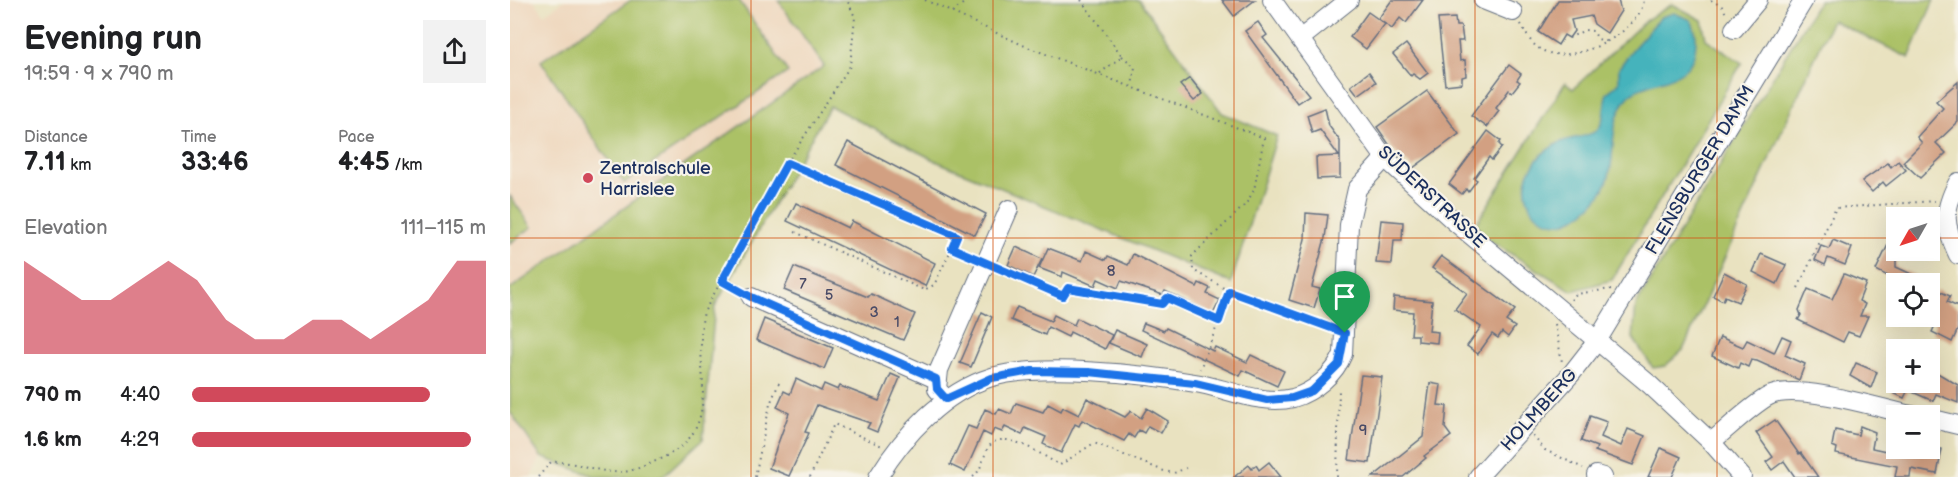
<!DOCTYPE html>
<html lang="en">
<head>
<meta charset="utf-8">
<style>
	:root { --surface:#fff; --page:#f2f2f2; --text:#202124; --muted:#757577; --accent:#d1495b }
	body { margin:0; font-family:"Balsamiq Sans",sans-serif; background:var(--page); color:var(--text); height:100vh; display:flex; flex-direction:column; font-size:22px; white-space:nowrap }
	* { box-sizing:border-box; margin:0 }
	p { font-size:20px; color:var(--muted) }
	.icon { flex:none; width:33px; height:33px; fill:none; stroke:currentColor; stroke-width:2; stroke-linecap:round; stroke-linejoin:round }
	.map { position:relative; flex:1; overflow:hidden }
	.side { display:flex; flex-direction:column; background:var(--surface); width:510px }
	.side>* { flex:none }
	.needle { width:39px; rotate:231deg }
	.tools { position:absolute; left:1376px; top:207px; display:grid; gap:12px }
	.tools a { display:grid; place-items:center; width:54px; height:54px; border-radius:0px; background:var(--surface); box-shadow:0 6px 24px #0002; font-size:30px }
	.pin { position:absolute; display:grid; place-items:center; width:51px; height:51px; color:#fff; margin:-62px -26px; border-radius:50% 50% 50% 0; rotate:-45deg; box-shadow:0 0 6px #0007 }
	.pin .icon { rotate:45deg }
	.round { display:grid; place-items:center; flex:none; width:63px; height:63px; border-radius:0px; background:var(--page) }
	.summary { display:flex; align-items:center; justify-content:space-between; height:102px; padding:0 24px }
	h1 { font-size:33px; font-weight:800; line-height:45px }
	.stats { display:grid; grid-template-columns:repeat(3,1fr); gap:9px; height:102px; padding:6px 24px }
	.stats div { display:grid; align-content:center }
	.stats b { font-size:26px; font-weight:800 }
	.stats small { font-size:16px; font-weight:400 }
	.stats p { font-size:16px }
	.chart { height:168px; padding:12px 24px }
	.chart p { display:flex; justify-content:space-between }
	.chart svg { width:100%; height:108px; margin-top:6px; fill:var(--accent); opacity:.7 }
	ul { padding:0 24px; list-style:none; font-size:20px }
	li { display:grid; grid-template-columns:96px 72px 1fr; align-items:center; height:45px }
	li i { height:15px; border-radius:8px; background:var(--accent) }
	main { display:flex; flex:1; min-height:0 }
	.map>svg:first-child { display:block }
</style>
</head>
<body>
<main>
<section class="side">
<div class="summary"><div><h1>Evening run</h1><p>19:59 · 9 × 790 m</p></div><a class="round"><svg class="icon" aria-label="share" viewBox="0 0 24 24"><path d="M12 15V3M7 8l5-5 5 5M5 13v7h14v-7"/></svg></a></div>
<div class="stats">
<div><p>Distance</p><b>7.11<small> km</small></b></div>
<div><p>Time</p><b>33:46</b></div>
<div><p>Pace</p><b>4:45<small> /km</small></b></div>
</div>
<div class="chart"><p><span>Elevation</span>111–115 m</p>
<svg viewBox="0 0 160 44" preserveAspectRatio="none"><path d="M0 44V6L10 14L20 22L30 22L40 14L50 6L60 14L70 30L80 38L90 38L100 30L110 30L120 38L130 30L140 22L150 6L160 6V44z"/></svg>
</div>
<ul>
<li><b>790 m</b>4:40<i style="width:81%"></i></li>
<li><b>1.6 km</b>4:29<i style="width:95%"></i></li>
</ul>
</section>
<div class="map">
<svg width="1448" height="477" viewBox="0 0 1448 477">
	<rect width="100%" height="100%" fill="#f7f3e8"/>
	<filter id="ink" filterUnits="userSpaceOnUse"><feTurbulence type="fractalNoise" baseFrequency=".0167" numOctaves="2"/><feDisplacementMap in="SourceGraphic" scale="12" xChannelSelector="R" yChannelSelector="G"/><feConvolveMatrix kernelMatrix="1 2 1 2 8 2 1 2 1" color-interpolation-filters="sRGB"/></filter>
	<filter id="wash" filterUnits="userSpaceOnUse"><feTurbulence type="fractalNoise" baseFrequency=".008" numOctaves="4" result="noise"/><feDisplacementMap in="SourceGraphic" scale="24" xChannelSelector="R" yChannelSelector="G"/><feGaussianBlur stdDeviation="1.35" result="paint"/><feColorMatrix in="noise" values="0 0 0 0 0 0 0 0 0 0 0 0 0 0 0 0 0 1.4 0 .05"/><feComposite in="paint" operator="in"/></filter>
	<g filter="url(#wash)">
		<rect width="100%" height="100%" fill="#e9e2c0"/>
		<g fill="#eed6bb">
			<polygon points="0,0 24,0 34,14 55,0 268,0 314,66 0,289"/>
			<polygon points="0,412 31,457 21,477 0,477"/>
		</g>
		<g fill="#abc166" stroke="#637862" stroke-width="1.5">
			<polygon points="121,0 229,0 278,72 114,183 31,61"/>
			<polygon points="268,0 629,0 712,113 767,136 721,283 428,162 320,106 205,306 193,439 152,477 87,477 31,457 0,412 0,289 314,66"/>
			<polygon points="1309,0 1424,0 1399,58 1322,20 1173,350 1155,366 1143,368 1123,338 1126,305"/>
			<polygon points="1162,4 1192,20 1196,39 1232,63 1102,280 1062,291 962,230 1055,83 1063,89 1136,20"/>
			<polygon points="0,196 22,227 0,243"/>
		</g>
		<path fill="#44b3bc" stroke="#30718d" stroke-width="1.5" d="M1164 13 1181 20C1186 31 1187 37 1185 50 1180 87 1133 75 1116 100 1090 136 1119 176 1075 211 1067 217 1057 224 1047 223 1036 222 1026 217 1021 207 1006 181 1026 153 1051 142 1061 137 1076 138 1086 131 1096 123 1093 104 1097 93L1109 83V68L1122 50 1151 17Z"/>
		<g id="blocks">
			<g fill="#d2a082">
				<polygon points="712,0 745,0 724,16"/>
				<polygon points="882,0 913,0 896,23 890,18 882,29 868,19"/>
				<polygon points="1048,0 1108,0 1111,11 1097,33 1084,24 1081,16 1061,20 1064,31 1059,38 1054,35 1048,45 1028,32"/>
				<polygon points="858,12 875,24 856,49 840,37"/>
				<polygon points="945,18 946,26 951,26 953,41 948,41 950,61 955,60 956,76 952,77 952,83 935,85 928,19"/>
				<polygon points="748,22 757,35 753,38 799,95 787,103 735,31"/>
				<polygon points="896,44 918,73 910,79 903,74 901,76 883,54"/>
				<polygon points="999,65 1011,74 1007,80 1010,82 1002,92 999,90 986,108 989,111 977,127 961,116"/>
				<polygon points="859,72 866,82 848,95 841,86"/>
				<polygon points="680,78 693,94 684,101 670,85"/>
				<polygon points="1448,82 1448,122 1426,143 1436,153 1410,178 1393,162 1412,143 1407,137 1433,108 1426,101"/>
				<polygon points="917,91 949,134 903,168 883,150 867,127"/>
				<polygon points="815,108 819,126 830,141 830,178 807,179 806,157 829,156 810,130 802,133 797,115"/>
				<polygon points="978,131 991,141 989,144 992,147 982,160 979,157 964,178 967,180 958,192 956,189 952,194 939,184"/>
				<polygon points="338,142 476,214 465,235 326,165"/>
				<polygon points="1388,161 1396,170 1376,186 1373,182 1362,192 1352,181 1378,163 1381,167"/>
				<polygon points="286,203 338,228 342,221 425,263 415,286 277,221"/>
				<polygon points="796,213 818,215 815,238 802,287 810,289 804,308 779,300 795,239"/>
				<polygon points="871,220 893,222 892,240 884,240 882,264 866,263"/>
				<polygon points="1386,228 1386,267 1423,284 1393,284 1366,270"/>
				<polygon points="1323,240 1342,248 1335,265 1318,258 1315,265 1305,260 1311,246 1319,249"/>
				<polygon points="506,247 532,259 523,277 498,265"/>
				<polygon points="538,248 572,261 576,251 596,260 598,256 618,265 623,254 687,287 689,283 700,288 697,294 710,300 703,314 655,291 653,295 611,281 608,288 588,279 585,286 553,272 552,277 529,268"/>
				<polygon points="1251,254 1276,265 1267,284 1243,272"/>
				<polygon points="931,256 1005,310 996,321 1005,327 998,337 992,332 988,338 982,334 968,354 957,346 971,327 945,309 957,293 922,268"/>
				<polygon points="284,267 358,297 361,294 405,314 393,340 274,290"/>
				<polygon points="1214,272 1237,284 1228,302 1215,296 1213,301 1203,296"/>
				<polygon points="1334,274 1356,283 1349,301 1355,304 1350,316 1358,316 1349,336 1338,332 1333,342 1288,320 1291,315 1289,310 1298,289 1322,299"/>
				<polygon points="1427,290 1440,296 1437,302 1448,307 1448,329 1442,342 1422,332 1426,323 1419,320 1419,307"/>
				<polygon points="884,297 922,301 919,331 928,332 927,343 908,341 908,335 901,335 903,312 883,310"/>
				<polygon points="507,307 541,321 544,315 564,325 567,318 602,335 595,349 560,332 558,337 538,327 535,335 501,320"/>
				<polygon points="472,312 482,317 461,367 450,363"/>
				<polygon points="254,319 323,348 314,369 246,340"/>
				<polygon points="634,323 654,331 656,328 703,351 705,347 737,362 741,355 774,371 767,386 733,370 730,376 631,330"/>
				<polygon points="605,330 637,344 632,357 599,343"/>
				<polygon points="1272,336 1281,340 1275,355 1295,364 1289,380 1247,361 1241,360 1238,367 1230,363 1228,368 1202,356 1210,337 1233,347 1237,340 1264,353"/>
				<polygon points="1346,363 1367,372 1361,388 1340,376"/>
				<polygon points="1419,368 1448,385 1448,403 1426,394 1423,401 1398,390 1394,398 1381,392 1385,384 1381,382 1419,382"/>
				<polygon points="381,374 390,378 367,432 357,428 360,423 307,405 295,432 299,433 279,476 259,468 279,413 267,407 274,391 280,394 286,379 311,391 314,384 328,390 330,386 369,401"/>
				<polygon points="851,375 872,377 860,463 839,460"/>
				<polygon points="920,383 931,385 928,405 937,406 935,428 941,436 914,456 916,458 893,477 863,477 913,437"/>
				<polygon points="577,398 615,417 621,411 631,418 637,408 658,421 651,433 638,426 634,433 629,430 624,438 619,434 614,441 572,420 569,426 565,424 551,453 533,444 536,437 515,428 512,435 495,427 492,432 484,429 481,436 473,432 455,472 440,465 458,426 466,429 475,409 486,414 489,409 501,414 506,403 533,412 538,404 551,411 553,407 569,415"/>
				<polygon points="1080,416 1097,422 1091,437 1111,446 1118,429 1135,436 1123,465 1085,451 1087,447 1071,441"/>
				<polygon points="1265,420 1289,454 1291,453 1308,477 1285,477 1274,461 1262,470 1256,462 1263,457 1246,433"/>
				<polygon points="1350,426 1365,432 1362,448 1381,452 1381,448 1419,447 1432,449 1427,474 1401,469 1400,477 1385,477 1387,466 1326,454 1327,448 1322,446 1325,430 1348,435"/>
				<polygon points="1151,448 1171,457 1162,477 1138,477"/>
				<polygon points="759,462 771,477 724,477 739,465 742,469 746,465 749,470"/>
			</g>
		</g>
	</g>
	<g filter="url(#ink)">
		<use href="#blocks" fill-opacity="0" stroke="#636e80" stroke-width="1.5"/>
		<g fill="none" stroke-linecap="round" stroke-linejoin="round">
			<defs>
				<g id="minor">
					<polyline points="762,0 875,158 945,222 1139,384 1201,442 1232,477"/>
					<polyline points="973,0 1003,12"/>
					<polyline points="1224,29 1248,0"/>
					<polyline points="790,39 839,0"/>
					<path d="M1448 182C1432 213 1434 224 1448 255"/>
					<polyline points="241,297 426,379"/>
					<polyline points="436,399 427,389 429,370 499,209"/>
					<polyline points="1419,418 1448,425"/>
					<path d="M1201 442C1216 430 1243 404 1259 396 1287 382 1373 409 1405 416"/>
					<polyline points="1086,475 1093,477"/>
					<path d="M368 477C394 435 433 392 482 377 532 363 633 374 685 383 716 388 752 406 783 398 804 392 825 374 833 354L839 225 847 189 875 158"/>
					<polyline points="968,477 1062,373 1087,341 1294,0"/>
				</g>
			</defs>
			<use href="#minor" stroke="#636e80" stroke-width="20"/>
			<g stroke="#636e80" stroke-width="2" stroke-dasharray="1.5 4.5" stroke-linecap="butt">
				<polyline points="415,0 515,46 754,138 744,190 736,204 682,256 683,270 719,291 818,327"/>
				<polyline points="571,0 612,56 589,74"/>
				<polyline points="1201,0 1213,7 1216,14"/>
				<polyline points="442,12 458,0"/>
				<path d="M1011 24C1015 32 1020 42 1027 47 1056 70 1129 35 1134 0"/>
				<polyline points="1059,38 1075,30 1083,31 1088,39 1098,42"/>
				<polyline points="612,56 625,67 622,86"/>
				<polyline points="278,163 447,236 442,248 463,257"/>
				<polyline points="285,232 414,290 424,285 442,248"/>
				<polyline points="490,269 553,295 558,288 652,304 657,298 709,321 690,369"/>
				<polyline points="212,281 228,290"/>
				<polyline points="1288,288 1326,208 1424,201"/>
				<polyline points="1061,300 1066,294 1101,289"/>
				<polyline points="709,321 719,292"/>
				<polyline points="1045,324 1052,362"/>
				<polyline points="1023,436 1035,450 1073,468"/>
				<path d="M28 477 41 462C66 460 88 474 113 472 126 470 140 464 152 458 218 429 181 364 194 312L277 163 340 66 345 17 337 0"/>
				<polyline points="245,477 260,404 269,383"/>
				<polyline points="300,477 324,424 372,446"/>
				<path d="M463 477C472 470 473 457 478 448 492 425 534 457 550 465L584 443 654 471 664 473 676 468"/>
				<polyline points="827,477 829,388"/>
			</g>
			<use href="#minor" stroke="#fff" stroke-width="18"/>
		</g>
	</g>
	<g fill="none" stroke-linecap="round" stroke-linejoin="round" filter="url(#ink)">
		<defs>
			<polygon id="route" points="277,163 447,236 442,248 553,296 558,288 652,304 657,298 709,321 719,291 835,333 829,364 802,391 782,398 757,400 685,383 579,372 522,371 482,378 436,399 427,389 426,379 241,297 212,281"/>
		</defs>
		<use href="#route" stroke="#fff" stroke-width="12"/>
		<use href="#route" stroke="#1a73e8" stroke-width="8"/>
	</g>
	<path fill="none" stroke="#d45514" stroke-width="1.5" stroke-opacity="0.55" d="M241 0V477M483 0V477M724 0V477M965 0V477M1207 0V477M0 238H1386M1419 238H1448"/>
	<circle fill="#d1495b" stroke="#f7f3e8" stroke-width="2" cx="78" cy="178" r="6"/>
	<g text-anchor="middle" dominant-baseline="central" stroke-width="4.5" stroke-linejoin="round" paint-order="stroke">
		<g font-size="15" fill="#494b67">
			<text x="601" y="271">8</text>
			<text x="293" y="284">7</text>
			<text x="319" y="295">5</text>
			<text x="364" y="312">3</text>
			<text x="387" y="322">1</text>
			<text x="853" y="430">9</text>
		</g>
		<g font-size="18" fill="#1b2f5e" stroke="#f7f3e8" text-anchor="start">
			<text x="90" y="168">Zentralschule<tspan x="90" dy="21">Harrislee</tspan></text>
		</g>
		<g font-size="18" fill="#1b2f5e" stroke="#f7f3e8">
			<text transform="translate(1190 170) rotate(-59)">FLENSBURGER DAMM</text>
			<text transform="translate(922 197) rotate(43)">SÜDERSTRASSE</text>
			<text transform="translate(1029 410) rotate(-48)">HOLMBERG</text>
		</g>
	</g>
</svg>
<div class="tools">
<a><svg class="needle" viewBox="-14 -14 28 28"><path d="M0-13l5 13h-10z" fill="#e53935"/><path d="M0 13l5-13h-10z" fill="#757577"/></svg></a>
<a><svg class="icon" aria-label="locate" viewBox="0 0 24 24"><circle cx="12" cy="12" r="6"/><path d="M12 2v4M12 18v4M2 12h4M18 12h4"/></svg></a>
<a>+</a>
<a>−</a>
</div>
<div class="pin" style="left:835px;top:333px;background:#1e9e55"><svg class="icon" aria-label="arrive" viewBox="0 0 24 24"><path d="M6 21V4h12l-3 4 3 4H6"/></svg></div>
</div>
</main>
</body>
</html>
